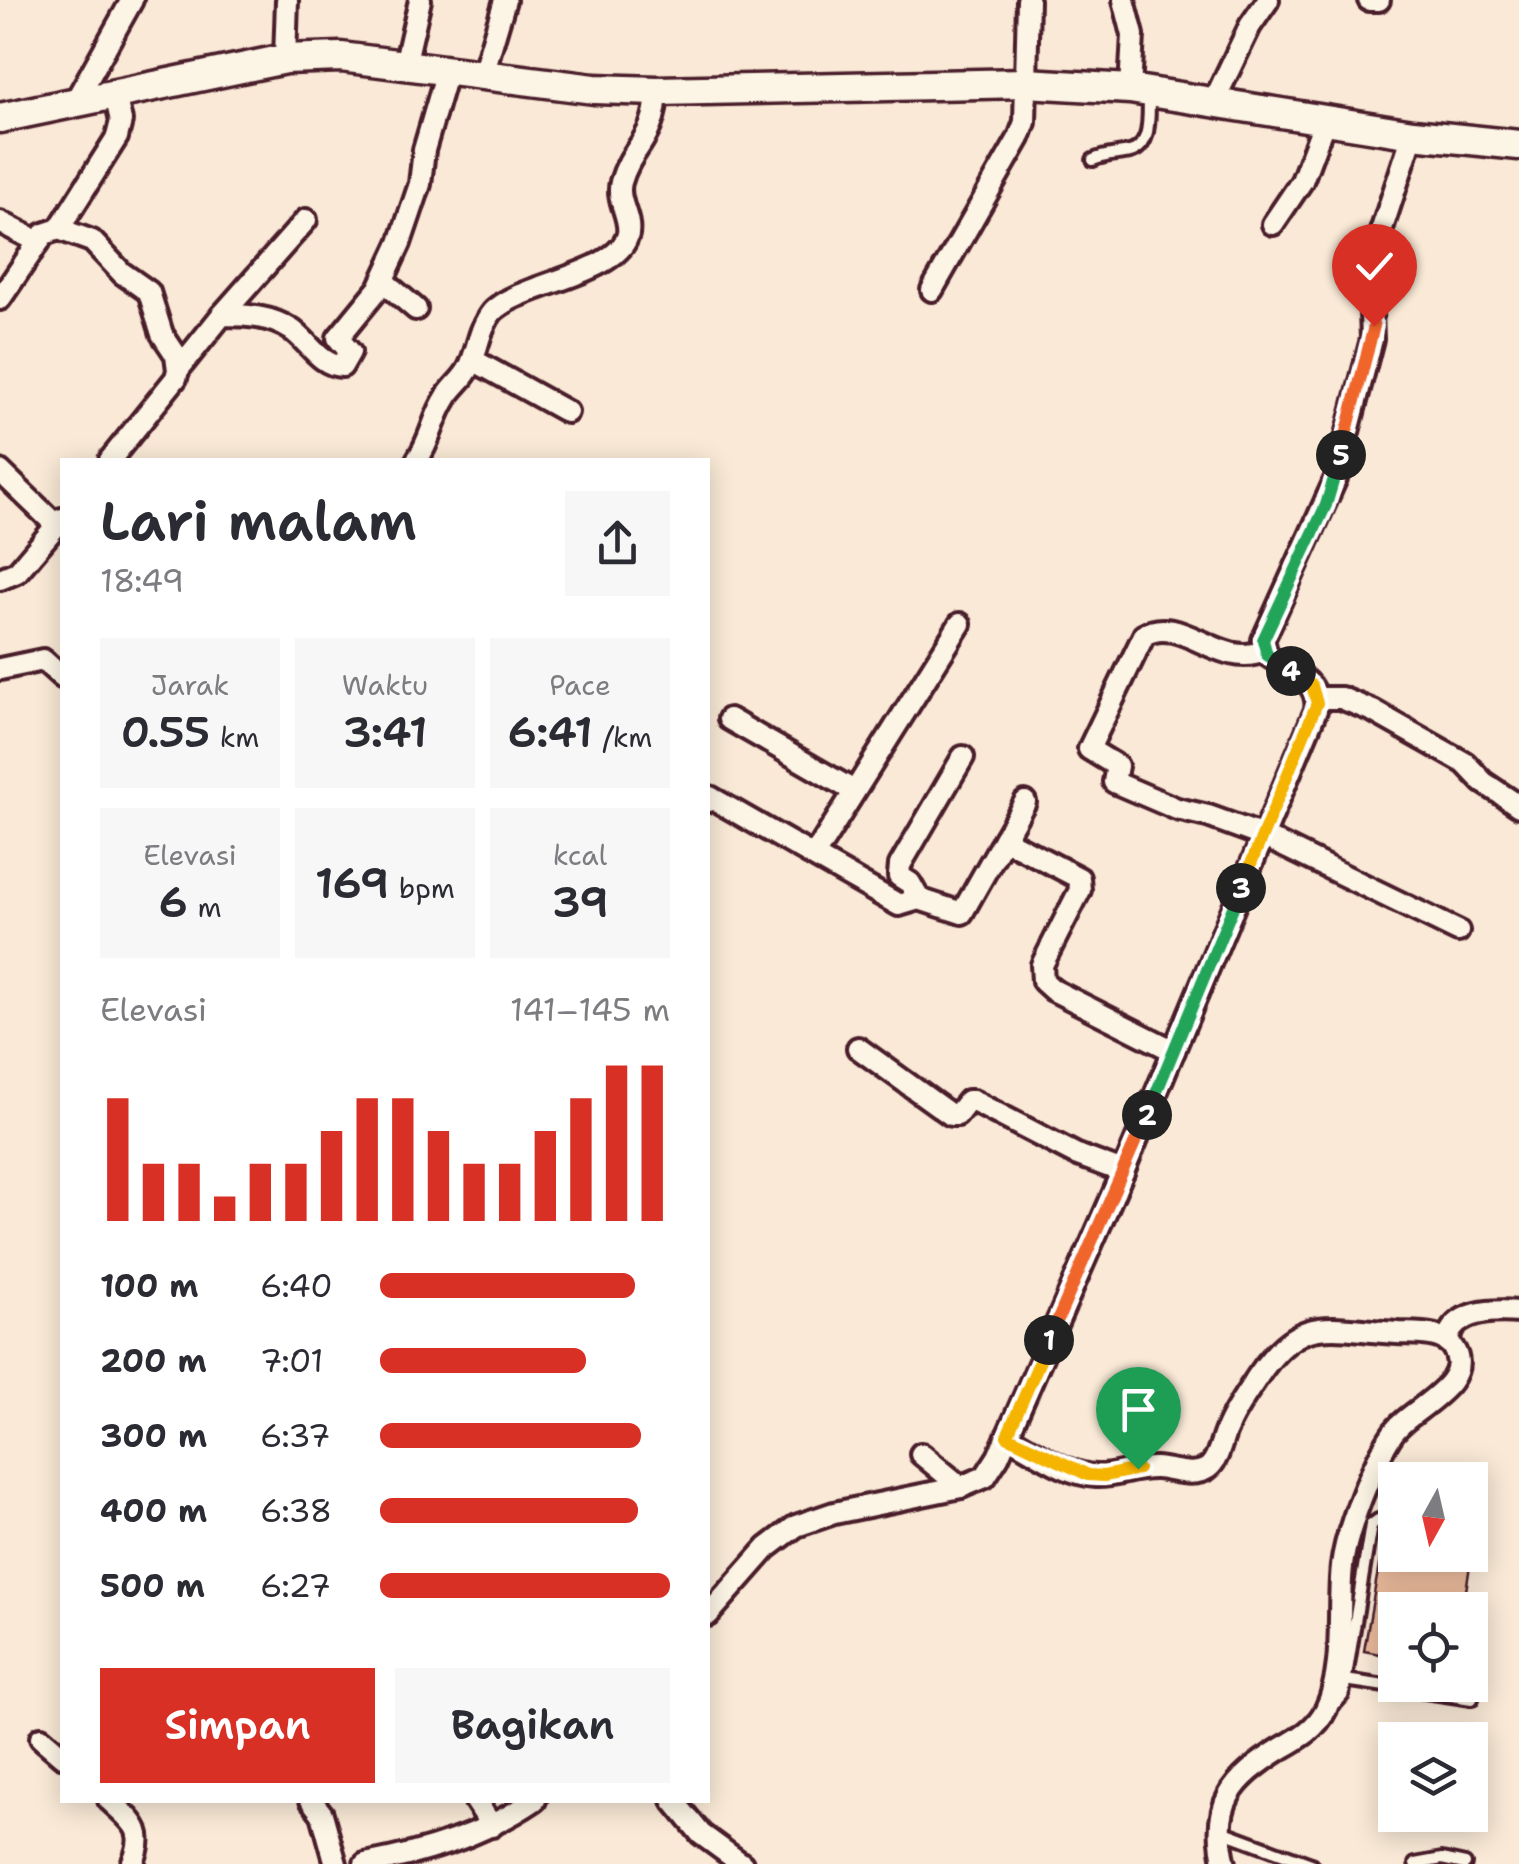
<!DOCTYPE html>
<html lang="id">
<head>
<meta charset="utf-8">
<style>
	:root { --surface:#fff; --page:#f7f7f7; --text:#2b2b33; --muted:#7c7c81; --accent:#d93025 }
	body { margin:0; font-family:"Shantell Sans",sans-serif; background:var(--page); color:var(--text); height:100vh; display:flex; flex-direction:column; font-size:38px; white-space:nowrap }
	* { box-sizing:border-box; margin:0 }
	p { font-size:32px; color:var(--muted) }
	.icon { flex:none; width:55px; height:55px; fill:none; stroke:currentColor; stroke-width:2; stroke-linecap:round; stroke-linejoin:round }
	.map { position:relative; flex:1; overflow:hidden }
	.panel { position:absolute; left:60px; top:458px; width:650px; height:1345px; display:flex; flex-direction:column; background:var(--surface); border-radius:0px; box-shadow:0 5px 25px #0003 }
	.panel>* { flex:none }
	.needle { width:65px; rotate:188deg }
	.controls { position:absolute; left:1378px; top:1462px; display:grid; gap:20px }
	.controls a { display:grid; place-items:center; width:110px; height:110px; border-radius:0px; background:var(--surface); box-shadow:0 5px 25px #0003; font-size:50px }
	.pin { position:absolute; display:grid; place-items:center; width:85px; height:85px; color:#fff; margin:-102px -42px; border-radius:50% 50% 50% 0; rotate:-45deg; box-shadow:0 0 10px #0007 }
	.pin .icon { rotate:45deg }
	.km { position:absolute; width:50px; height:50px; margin:-25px; border-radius:50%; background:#222; color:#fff; font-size:28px; line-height:50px; text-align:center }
	.round { display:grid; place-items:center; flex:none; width:105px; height:105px; border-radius:0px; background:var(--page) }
	.summary { display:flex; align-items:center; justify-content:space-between; height:170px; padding:0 40px }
	h1 { font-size:55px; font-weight:600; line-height:75px }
	.stats { display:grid; grid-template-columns:repeat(3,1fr); gap:15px; height:170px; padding:10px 40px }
	.stats div { display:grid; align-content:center; border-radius:0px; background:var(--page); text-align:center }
	.stats b { font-size:42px; font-weight:600 }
	.stats small { font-size:28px; font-weight:400 }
	.stats p { font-size:28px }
	.chart { height:280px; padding:20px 40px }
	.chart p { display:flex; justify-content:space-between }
	.chart svg { width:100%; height:180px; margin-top:10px; stroke:var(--accent); stroke-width:6 }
	.cta { display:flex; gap:20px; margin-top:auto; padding:20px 40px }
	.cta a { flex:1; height:115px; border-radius:0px; background:var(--accent); color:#fff; font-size:40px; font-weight:600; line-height:115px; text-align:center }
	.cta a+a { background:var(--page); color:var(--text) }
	ul { padding:0 40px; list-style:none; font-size:32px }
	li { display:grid; grid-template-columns:160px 120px 1fr; align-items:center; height:75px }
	li i { height:25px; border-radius:12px; background:var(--accent) }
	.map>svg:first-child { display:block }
</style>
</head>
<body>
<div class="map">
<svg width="1519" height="1864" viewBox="0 0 1519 1864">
	<rect width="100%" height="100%" fill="#f9e9d6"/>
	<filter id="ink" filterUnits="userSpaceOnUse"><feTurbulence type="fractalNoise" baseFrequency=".01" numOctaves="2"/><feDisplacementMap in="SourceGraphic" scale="20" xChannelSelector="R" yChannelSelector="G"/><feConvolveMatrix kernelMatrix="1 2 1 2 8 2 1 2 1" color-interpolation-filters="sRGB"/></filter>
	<g filter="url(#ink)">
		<polygon fill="#ebbb9c" stroke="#4a1f2b" stroke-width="2.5" points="1386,1525 1395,1526 1395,1555 1470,1555 1470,1539 1474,1540 1463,1610 1395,1610 1395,1657 1364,1651"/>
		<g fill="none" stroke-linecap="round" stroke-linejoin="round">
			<defs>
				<g id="lane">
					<path d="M1093 160C1104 155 1112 155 1124 153 1154 151 1148 115 1149 93"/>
					<polyline points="1345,1680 1472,1699"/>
					<polyline points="1330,1701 1337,1702 1343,1695 1371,1525 1378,1520 1395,1523"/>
					<polyline points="1219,1830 1311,1864"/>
					<polyline points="1415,1864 1442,1859 1465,1864"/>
				</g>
				<g id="street">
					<polyline points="1124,0 1133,35 1130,89"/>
					<polyline points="1369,0 1379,0"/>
					<polyline points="285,59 287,0"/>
					<polyline points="405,65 420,0"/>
					<polyline points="483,74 505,0"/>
					<polyline points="1214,101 1250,26 1268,0"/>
					<polyline points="75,102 132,0"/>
					<polyline points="0,222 39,242"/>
					<polyline points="1273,224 1302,181 1325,120"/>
					<polyline points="59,229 117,137 121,121 115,94"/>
					<polyline points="383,281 416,309"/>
					<polyline points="932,290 1019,138 1025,122 1028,0"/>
					<polyline points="0,299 44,234 59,229 92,241 122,273 149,292 162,334 176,355 178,370 176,378 110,460"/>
					<polyline points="222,315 306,220"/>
					<polyline points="473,360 567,412"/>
					<path d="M178 370 222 315C248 315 270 316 292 330 309 342 320 365 342 366L350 352 338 338 379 288 400 243 420 184 424 150 447 71"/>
					<path d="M417 460C431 440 433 418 446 398 452 387 463 380 469 368 478 350 479 328 492 312 517 284 619 275 628 234 631 216 616 201 621 182 632 144 655 142 657 91"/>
					<polyline points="0,471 57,526"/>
					<polyline points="0,579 17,572 62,519"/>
					<path d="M1264 651C1220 670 1181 613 1144 635L1089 749 1117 766 1114 782 1177 809 1208 816 1263 836 1458 931"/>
					<polyline points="0,669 43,660 62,677"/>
					<polyline points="1317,698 1341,698 1373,711 1465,763 1483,782 1519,806"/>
					<polyline points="729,719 854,791"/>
					<polyline points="708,801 710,797 899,905 919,899 962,913 1004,839 1079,878 1080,890 1042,965 1043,981 1053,990 1174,1051"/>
					<polyline points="1004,839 1025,802"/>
					<polyline points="814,856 960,624"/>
					<polyline points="919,899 910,883 899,876 900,865 963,757"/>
					<polyline points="858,1048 951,1115 957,1115 968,1101 973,1101 1075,1154 1123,1172"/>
					<path d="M1447 1341C1454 1310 1493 1310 1519 1312"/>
					<path d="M1007 1436C1033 1449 1066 1475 1096 1476 1116 1477 1135 1467 1156 1468 1172 1469 1193 1478 1208 1468 1219 1460 1221 1440 1227 1428 1235 1409 1247 1393 1258 1376 1301 1312 1329 1329 1397 1333 1414 1334 1443 1331 1453 1348 1476 1384 1409 1409 1393 1433 1373 1462 1346 1531 1342 1566 1337 1611 1346 1667 1326 1709 1317 1728 1300 1738 1282 1748 1232 1779 1210 1804 1225 1864"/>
					<polyline points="921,1454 961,1487"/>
					<path d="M708 1615 767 1548 796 1526 834 1513 961 1487 985 1477 998 1457 1123 1172 1316 710C1321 681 1288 669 1267 655L1263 640 1336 478 1372 339 1370 283 1374 253 1413 134"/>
					<polyline points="41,1738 62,1756"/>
					<path d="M109 1800C133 1822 148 1830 132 1864"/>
					<polyline points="311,1800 322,1814 336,1864"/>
					<polyline points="475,1800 492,1826"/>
					<polyline points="673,1800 701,1834 742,1864"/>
					<path d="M365 1864C426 1853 483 1835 535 1800"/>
				</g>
				<polyline id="secondary" points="0,118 285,59 341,57 594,89 657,91 1026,83 1130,89 1413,134 1519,145"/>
			</defs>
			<use href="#lane" stroke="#4a1f2b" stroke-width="18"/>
			<use href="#street" stroke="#4a1f2b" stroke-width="28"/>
			<use href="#secondary" stroke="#4a1f2b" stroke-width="35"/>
			<use href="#lane" stroke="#fcf5e5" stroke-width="10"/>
			<use href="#street" stroke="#fcf5e5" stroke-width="20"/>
			<use href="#secondary" stroke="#fcf5e5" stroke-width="28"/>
		</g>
	</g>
	<g fill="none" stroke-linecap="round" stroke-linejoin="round" filter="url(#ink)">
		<defs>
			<polyline id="split-1" points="1049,1340 1007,1436 1088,1475 1104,1476 1138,1469"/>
			<polyline id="split-2" points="1049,1340 1147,1115"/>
			<polyline id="split-3" points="1147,1115 1241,888"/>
			<polyline id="split-4" points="1241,888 1317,703 1312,686 1291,671"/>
			<polyline id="split-5" points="1291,671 1267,655 1263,640 1326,505 1341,455"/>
			<polyline id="split-6" points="1341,455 1374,326"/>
		</defs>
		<use href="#split-1" stroke="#fff" stroke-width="20"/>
		<use href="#split-2" stroke="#fff" stroke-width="20"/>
		<use href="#split-3" stroke="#fff" stroke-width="20"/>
		<use href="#split-4" stroke="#fff" stroke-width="20"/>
		<use href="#split-5" stroke="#fff" stroke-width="20"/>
		<use href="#split-6" stroke="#fff" stroke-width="20"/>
		<use href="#split-1" stroke="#f5b400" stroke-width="12"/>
		<use href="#split-2" stroke="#f0652b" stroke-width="12"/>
		<use href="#split-3" stroke="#22a559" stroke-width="12"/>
		<use href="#split-4" stroke="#f5b400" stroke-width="12"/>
		<use href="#split-5" stroke="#22a559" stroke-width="12"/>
		<use href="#split-6" stroke="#f0652b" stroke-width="12"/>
	</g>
</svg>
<div class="controls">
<a><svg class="needle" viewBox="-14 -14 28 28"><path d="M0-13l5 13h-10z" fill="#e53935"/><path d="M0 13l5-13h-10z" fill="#7c7c81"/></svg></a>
<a><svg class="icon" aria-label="locate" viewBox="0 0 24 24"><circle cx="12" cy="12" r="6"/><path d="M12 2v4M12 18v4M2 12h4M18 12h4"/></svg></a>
<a><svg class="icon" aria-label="layers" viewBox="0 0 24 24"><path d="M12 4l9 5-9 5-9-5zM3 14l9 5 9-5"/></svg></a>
</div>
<div class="pin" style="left:1138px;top:1469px;background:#1e9e55"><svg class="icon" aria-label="arrive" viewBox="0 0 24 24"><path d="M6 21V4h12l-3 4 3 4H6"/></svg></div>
<div class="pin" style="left:1374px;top:326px;background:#d93025"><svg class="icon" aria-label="check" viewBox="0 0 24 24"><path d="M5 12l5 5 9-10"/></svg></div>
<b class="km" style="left:1049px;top:1340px">1</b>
<b class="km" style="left:1147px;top:1115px">2</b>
<b class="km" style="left:1241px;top:888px">3</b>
<b class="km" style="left:1291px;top:671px">4</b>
<b class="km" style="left:1341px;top:455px">5</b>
<section class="panel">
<div class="summary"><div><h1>Lari malam</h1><p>18:49</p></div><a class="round"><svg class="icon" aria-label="share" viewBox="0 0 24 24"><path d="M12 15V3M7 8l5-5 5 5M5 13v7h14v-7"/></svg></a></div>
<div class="stats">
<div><p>Jarak</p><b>0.55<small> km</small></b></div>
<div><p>Waktu</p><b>3:41</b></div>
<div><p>Pace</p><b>6:41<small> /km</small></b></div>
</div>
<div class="stats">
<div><p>Elevasi</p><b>6<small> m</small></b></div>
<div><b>169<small> bpm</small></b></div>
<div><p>kcal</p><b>39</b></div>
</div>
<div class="chart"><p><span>Elevasi</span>141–145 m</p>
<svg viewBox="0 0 160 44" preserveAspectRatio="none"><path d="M5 44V14M15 44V30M25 44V30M35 44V38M45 44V30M55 44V30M65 44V22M75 44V14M85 44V14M95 44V22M105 44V30M115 44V30M125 44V22M135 44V14M145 44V6M155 44V6"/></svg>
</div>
<ul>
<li><b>100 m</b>6:40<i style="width:88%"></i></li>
<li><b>200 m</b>7:01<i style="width:71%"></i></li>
<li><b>300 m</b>6:37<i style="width:90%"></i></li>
<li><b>400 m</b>6:38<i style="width:89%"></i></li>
<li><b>500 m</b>6:27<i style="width:100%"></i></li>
</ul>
<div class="cta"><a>Simpan</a><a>Bagikan</a></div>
</section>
</div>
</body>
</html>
